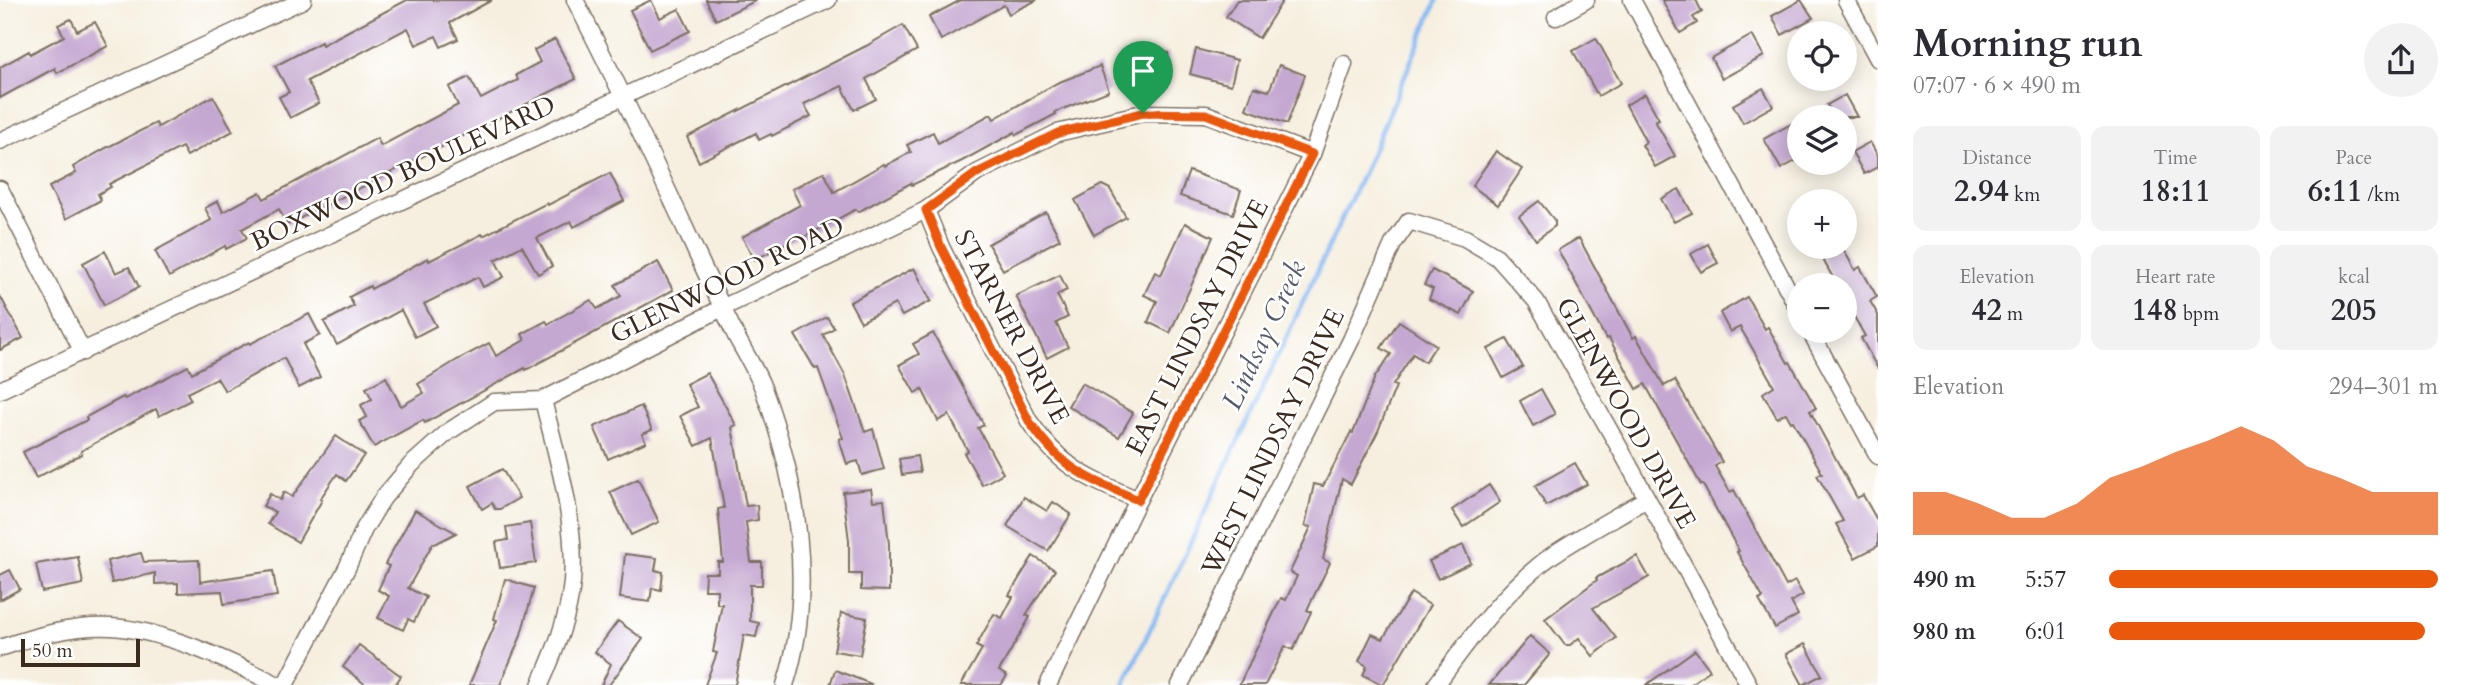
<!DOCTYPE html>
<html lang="en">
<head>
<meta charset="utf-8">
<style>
	:root { --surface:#fff; --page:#f2f2f3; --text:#2b2b33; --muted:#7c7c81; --accent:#ea580c }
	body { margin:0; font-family:Cardo,serif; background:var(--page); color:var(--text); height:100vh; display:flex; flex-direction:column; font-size:26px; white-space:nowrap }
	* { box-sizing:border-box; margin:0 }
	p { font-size:23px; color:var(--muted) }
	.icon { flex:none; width:38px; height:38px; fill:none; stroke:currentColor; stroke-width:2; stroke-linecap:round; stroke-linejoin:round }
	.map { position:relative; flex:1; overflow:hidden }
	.sheet { display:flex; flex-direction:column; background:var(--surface); width:595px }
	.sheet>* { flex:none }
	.buttons { position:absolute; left:1787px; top:21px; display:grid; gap:14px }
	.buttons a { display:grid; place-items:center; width:70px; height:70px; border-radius:50%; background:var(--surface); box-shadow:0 4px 18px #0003; font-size:35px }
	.scale { position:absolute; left:21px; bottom:18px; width:119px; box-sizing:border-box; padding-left:7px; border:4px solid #3b2a1e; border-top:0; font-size:19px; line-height:24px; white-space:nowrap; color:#3b2a1e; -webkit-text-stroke:5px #fff; paint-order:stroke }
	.pin { position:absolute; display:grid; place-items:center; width:60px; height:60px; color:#fff; margin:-72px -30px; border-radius:50% 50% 50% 0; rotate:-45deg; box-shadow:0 0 7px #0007 }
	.pin .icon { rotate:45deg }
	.round { display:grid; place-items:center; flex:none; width:74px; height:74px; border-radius:37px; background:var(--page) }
	.headline { display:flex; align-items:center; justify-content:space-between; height:119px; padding:0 35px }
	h1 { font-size:38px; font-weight:800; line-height:52px }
	.figures { display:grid; grid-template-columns:repeat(3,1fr); gap:10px; height:119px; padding:7px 35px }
	.figures div { display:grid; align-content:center; border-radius:14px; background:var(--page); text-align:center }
	.figures b { font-size:30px; font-weight:800 }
	.figures small { font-size:19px; font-weight:400 }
	.figures p { font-size:19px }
	.chart { height:196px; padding:14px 35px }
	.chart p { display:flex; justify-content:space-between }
	.chart svg { width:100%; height:126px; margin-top:7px; fill:var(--accent); opacity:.7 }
	ul { padding:0 35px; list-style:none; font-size:23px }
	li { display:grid; grid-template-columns:112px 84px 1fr; align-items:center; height:52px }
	li i { height:18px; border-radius:9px; background:var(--accent) }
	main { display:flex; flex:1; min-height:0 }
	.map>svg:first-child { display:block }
</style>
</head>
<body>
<main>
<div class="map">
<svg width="1878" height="685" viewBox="0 0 1878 685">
	<rect width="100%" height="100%" fill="#fff"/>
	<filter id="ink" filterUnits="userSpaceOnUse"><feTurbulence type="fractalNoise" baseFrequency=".0143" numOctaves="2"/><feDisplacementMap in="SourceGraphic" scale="14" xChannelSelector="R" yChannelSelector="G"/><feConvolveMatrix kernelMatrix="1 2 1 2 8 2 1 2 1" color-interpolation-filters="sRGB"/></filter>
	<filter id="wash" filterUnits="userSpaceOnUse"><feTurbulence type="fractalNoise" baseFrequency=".00686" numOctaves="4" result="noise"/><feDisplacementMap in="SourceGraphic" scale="28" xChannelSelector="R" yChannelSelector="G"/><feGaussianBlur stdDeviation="1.57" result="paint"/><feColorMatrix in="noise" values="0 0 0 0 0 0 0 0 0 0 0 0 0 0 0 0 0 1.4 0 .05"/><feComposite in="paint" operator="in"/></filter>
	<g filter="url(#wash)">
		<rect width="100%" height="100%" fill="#f6efdf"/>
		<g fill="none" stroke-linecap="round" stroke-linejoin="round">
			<polyline stroke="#86b8f3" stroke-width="4.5" points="1124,685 1366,167 1437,0"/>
		</g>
		<g id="blocks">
			<g fill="#c5a8d1">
				<polygon points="407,0 492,0 450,23 458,39 441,47 436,36 416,45 408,28 307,81 319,103 290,118 279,97 289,92 275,66 321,42 322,45"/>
				<polygon points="651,0 660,18 679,9 690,31 650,50 630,10"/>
				<polygon points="706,0 757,0 716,20"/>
				<polygon points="961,0 1037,0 1009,14 1004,5 941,40 929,17"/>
				<polygon points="1237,0 1283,0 1259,38 1226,17"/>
				<polygon points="1662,0 1696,0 1702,12 1693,17 1697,23 1680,33"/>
				<polygon points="1801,0 1813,18 1782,35 1772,16"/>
				<polygon points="71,19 77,31 95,22 108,46 57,73 55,68 0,98 0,67 29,51 30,54 64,36 58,25"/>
				<polygon points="903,25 917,50 866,79 876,99 854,110 842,86 804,104 811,116 772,136 771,134 759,140 756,133 699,162 687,137 866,46"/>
				<polygon points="1752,35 1764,56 1722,79 1711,58"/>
				<polygon points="1596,38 1621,83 1598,96 1573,51"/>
				<polygon points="555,39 576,79 287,225 279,209 242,229 247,238 226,249 225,246 169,277 155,251 211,220 205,208 218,201 223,212 260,192 264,199 377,138 381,146 458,105 449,87 469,77 481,99 518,80 516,75 540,62 534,50"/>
				<polygon points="1196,49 1237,60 1231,85 1190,74"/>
				<polygon points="1168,53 1169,80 1122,82 1121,55"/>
				<polygon points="1279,65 1305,75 1287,124 1246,109 1254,87 1269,91"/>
				<polygon points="1100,66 1109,91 1055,112 1056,114 1016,135 1015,132 962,161 912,185 911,183 858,212 856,209 803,238 801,235 755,260 742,237 800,205 792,189 824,172 834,192 884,164 885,166 911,152 907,145 933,132 938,143 991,114 994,119 1057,83"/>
				<polygon points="1763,88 1773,106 1743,123 1733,105"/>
				<polygon points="1645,94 1659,119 1655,121 1675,156 1655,167 1642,145 1646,142 1626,105"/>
				<polygon points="1845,95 1857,117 1834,117 1827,105"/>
				<polygon points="213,96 233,131 187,156 182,147 109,184 111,187 98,194 101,200 66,219 49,187 76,173 73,167 106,148 156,123 158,127"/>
				<polygon points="1791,124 1799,139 1799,159 1781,169 1764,139"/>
				<polygon points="1870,142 1878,156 1878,167 1864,174 1852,152"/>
				<polygon points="1496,151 1522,169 1498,205 1472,186"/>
				<polygon points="1189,171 1241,190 1233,214 1180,196"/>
				<polygon points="610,173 624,201 574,227 571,221 537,238 552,266 538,274 522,246 495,260 504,277 483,287 478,277 424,304 436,326 415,337 401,310 337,345 324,322 354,306 349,297 370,286 371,289 428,258 429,261 482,234 483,236 547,203 548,205"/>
				<polygon points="1102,185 1110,189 1126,217 1094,235 1075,200"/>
				<polygon points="1679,189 1692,213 1674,222 1661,199"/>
				<polygon points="1539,201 1555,221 1555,226 1536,240 1519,216"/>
				<polygon points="1046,212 1060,239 1003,270 988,244"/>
				<polygon points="1185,223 1213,237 1170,333 1148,322 1157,301 1144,295 1155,272 1161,275"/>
				<polygon points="1579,238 1633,338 1636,336 1664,386 1675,380 1722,462 1715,466 1730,492 1734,490 1786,586 1795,581 1803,595 1791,602 1798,615 1775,628 1759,600 1763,598 1737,552 1739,551 1703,485 1701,485 1645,384 1637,389 1609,338 1606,339 1558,250"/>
				<polygon points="1708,244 1718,263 1701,272 1691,254"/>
				<polygon points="1816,247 1842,247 1855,270 1860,267 1877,297 1870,301 1878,315 1878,369 1861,338 1865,336 1844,299 1844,285 1837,285"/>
				<polygon points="105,251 116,273 129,267 139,287 104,305 83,263"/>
				<polygon points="658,262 673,290 526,370 525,368 425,423 423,420 374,447 359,421 367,417 361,405 372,399 366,388 386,377 401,406 424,393 418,384 457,360 489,343 496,356 525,340 522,334 546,321 548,324 591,300 597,309 621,296 615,285"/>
				<polygon points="914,268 931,301 902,316 895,304 861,322 850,302"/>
				<polygon points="1432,270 1473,291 1461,315 1429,299 1433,289 1424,285"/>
				<polygon points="1060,275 1067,290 1057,295 1068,317 1056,323 1068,347 1047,358 1016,296"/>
				<polygon points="0,296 23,338 0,350"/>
				<polygon points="1747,297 1765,329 1768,327 1788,363 1790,362 1816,408 1810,411 1857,498 1863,495 1878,522 1878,546 1855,558 1836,524 1843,521 1817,475 1822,473 1793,421 1791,422 1786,413 1777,418 1763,393 1774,386 1740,327 1730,332 1720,313"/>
				<polygon points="309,314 320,335 303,344 320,377 299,388 284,358 225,391 217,378 187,393 191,400 159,416 156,409 81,451 82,454 36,478 23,452 87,420 86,417 123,397 125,399 188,366 192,373 249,342 250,344"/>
				<polygon points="827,317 834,328 823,335 845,375 865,432 873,429 884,469 862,475 858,461 847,464 839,439 843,438 818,368 815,369 795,335"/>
				<polygon points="1399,321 1436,345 1425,362 1413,354 1393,385 1396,386 1378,431 1351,484 1342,479 1323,559 1330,563 1307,610 1311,612 1293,650 1285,646 1265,685 1239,685 1281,598 1286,600 1297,576 1290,572 1311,527 1305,526 1314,484 1323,486 1351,432 1353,433 1375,377 1391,354 1381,348"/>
				<polygon points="933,333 984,425 978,428 1003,473 982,485 964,453 968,451 949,415 938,421 922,389 915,393 899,365 919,354 913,344"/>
				<polygon points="1507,339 1523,367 1503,378 1488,349"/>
				<polygon points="707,373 736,425 732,427 746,506 757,505 758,520 746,522 751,562 762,562 762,585 750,585 750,621 759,623 756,637 744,635 735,685 705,685 717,653 713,652 722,604 717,604 717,590 704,590 705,573 718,573 718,562 723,562 718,509 724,508 712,438 696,446 680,416 698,407 686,384"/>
				<polygon points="1082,383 1133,413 1119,437 1068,406"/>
				<polygon points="1541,389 1555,414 1533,426 1520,401"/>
				<polygon points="641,406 652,430 642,434 646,442 608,459 594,427"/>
				<polygon points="336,436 364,455 346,481 337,474 320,499 322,500 298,542 268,524 275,512 263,506 270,494 280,500 284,492 292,497"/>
				<polygon points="917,456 920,472 902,475 899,459"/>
				<polygon points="1575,463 1587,484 1546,506 1535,486"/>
				<polygon points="502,469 519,498 500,509 495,509 492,503 482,509 470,486"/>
				<polygon points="638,479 659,522 631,535 610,492"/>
				<polygon points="1489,485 1500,502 1463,527 1452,510"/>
				<polygon points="871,489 873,501 884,500 889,544 889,591 861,590 861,574 849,574 849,541 843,492"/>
				<polygon points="1024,497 1047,511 1053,502 1071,514 1048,551 1007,526"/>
				<polygon points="415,510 456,533 435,544 433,543 408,588 426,597 414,622 408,619 403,630 378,618 389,596 378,590 389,566 385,564"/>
				<polygon points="530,523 536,563 500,568 496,542 508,540 506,527"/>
				<polygon points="1463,545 1471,563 1438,579 1429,561"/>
				<polygon points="141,553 144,562 199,560 200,582 273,571 277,596 224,604 222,591 178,593 178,583 155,584 155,573 112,583 107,561"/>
				<polygon points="625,554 657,558 655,570 663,572 661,590 652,588 650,602 620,598"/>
				<polygon points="1033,556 1055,570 1026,615 1030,617 999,671 1007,676 1001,685 961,685 982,649 976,646 994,614 1002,618 1013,597 1009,595"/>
				<polygon points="1637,556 1649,577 1593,608 1616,638 1593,656 1579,638 1570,645 1565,645 1545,619 1597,580 1596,578"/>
				<polygon points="78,557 83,584 42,592 36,564"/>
				<polygon points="10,570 20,589 0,600 0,575"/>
				<polygon points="505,579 534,588 520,638 500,685 469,685 497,620 494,619"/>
				<polygon points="1411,593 1430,605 1383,685 1363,675 1367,666 1359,661 1372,634 1383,639"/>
				<polygon points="841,613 867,618 860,655 834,651"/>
				<polygon points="618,621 643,639 609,685 601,685 611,664 595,652"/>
				<polygon points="1530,636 1550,654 1524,685 1489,685"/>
				<polygon points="1805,644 1822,675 1803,685 1786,654"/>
				<polygon points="359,645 401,676 395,685 366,685 343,667"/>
				<polygon points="1695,650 1710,670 1689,685 1646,685"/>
				<polygon points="835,670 871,684 870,685 830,685"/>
			</g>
		</g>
	</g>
	<g filter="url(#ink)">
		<use href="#blocks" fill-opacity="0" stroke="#7c6f62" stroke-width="2"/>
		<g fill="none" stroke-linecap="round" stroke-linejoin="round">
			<defs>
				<g id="minor">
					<path d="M575 0C618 84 658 169 697 254 710 282 723 309 736 336 745 353 756 370 763 388 797 480 816 590 785 685"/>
					<polyline points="1632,0 1799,310"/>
					<polyline points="1846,0 1878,59"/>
					<polyline points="1556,17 1586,0"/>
					<polyline points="0,141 303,0"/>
					<polyline points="0,189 83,352"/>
					<path d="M926 210 941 247 1029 421C1062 469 1086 477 1138 500"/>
					<polyline points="1810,331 1878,456"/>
					<polyline points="0,390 828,0"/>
					<path d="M0 648C35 636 73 625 111 627 165 630 229 661 278 685"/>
					<polyline points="285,685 347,568 364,529 383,498 411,465 448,432 494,402 543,400 722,308 926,210 977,173 1057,133 1143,113 1206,114 1312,154"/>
					<path d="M540 685C554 653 569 617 572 582 577 522 557 457 543 400"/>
					<polyline points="1048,685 1138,500 1312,154 1344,64"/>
					<polyline points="1180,685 1351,340 1393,244 1409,221 1465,238 1497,257 1536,301 1619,447 1749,685"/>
					<path d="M1436 685C1470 638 1506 588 1554 554 1584 534 1616 517 1646 499"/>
				</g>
			</defs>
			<use href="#minor" stroke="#7c6f62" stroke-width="19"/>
			<use href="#minor" stroke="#fff" stroke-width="16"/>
		</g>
	</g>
	<g fill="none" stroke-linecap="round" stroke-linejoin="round" filter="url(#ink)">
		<defs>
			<path id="route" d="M1143 113 1206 114 1312 154 1138 500C1086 477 1062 470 1029 421L941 247 926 210 977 173 1058 133Z"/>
		</defs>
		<use href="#route" stroke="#fff" stroke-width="14"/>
		<use href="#route" stroke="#ea580c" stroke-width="9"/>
	</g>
	<g text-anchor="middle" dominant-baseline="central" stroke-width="5" stroke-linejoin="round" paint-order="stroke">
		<g font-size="26" fill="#3b2a1e" stroke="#fff">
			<text transform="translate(403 173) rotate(-25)">BOXWOOD BOULEVARD</text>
			<text transform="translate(727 280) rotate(-26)">GLENWOOD ROAD</text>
			<text transform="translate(1012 327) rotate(62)">STARNER DRIVE</text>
			<text transform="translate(1197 327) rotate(-63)">EAST LINDSAY DRIVE</text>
			<text transform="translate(1626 413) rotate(61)">GLENWOOD DRIVE</text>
			<text transform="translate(1273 442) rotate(-64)">WEST LINDSAY DRIVE</text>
		</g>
		<g font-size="28" font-style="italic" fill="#555c69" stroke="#fff">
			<text transform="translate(1264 335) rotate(-65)">Lindsay Creek</text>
		</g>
	</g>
</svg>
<div class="buttons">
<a><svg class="icon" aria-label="locate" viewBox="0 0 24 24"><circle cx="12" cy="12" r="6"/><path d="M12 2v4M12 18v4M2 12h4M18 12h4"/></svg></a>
<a><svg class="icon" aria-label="layers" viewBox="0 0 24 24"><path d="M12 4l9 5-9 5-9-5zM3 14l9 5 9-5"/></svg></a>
<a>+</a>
<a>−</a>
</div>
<div class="scale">50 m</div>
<div class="pin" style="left:1143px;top:113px;background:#1e9e55"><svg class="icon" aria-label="arrive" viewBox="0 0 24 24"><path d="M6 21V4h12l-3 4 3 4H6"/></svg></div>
</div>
<section class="sheet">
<div class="headline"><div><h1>Morning run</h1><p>07:07 · 6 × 490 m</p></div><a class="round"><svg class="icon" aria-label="share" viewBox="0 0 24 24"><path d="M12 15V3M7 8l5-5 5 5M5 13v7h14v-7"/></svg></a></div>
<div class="figures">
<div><p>Distance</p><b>2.94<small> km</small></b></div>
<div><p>Time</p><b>18:11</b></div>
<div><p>Pace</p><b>6:11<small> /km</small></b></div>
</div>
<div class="figures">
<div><p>Elevation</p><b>42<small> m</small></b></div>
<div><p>Heart rate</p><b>148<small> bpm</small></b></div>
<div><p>kcal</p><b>205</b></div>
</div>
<div class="chart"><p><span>Elevation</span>294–301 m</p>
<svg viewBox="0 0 160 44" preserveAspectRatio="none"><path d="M0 44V29L10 29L20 33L30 38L40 38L50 33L60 24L70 20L80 15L90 11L100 6L110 11L120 20L130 24L140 29L150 29L160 29V44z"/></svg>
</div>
<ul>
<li><b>490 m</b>5:57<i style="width:100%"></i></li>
<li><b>980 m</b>6:01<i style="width:96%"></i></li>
</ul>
</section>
</main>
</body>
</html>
